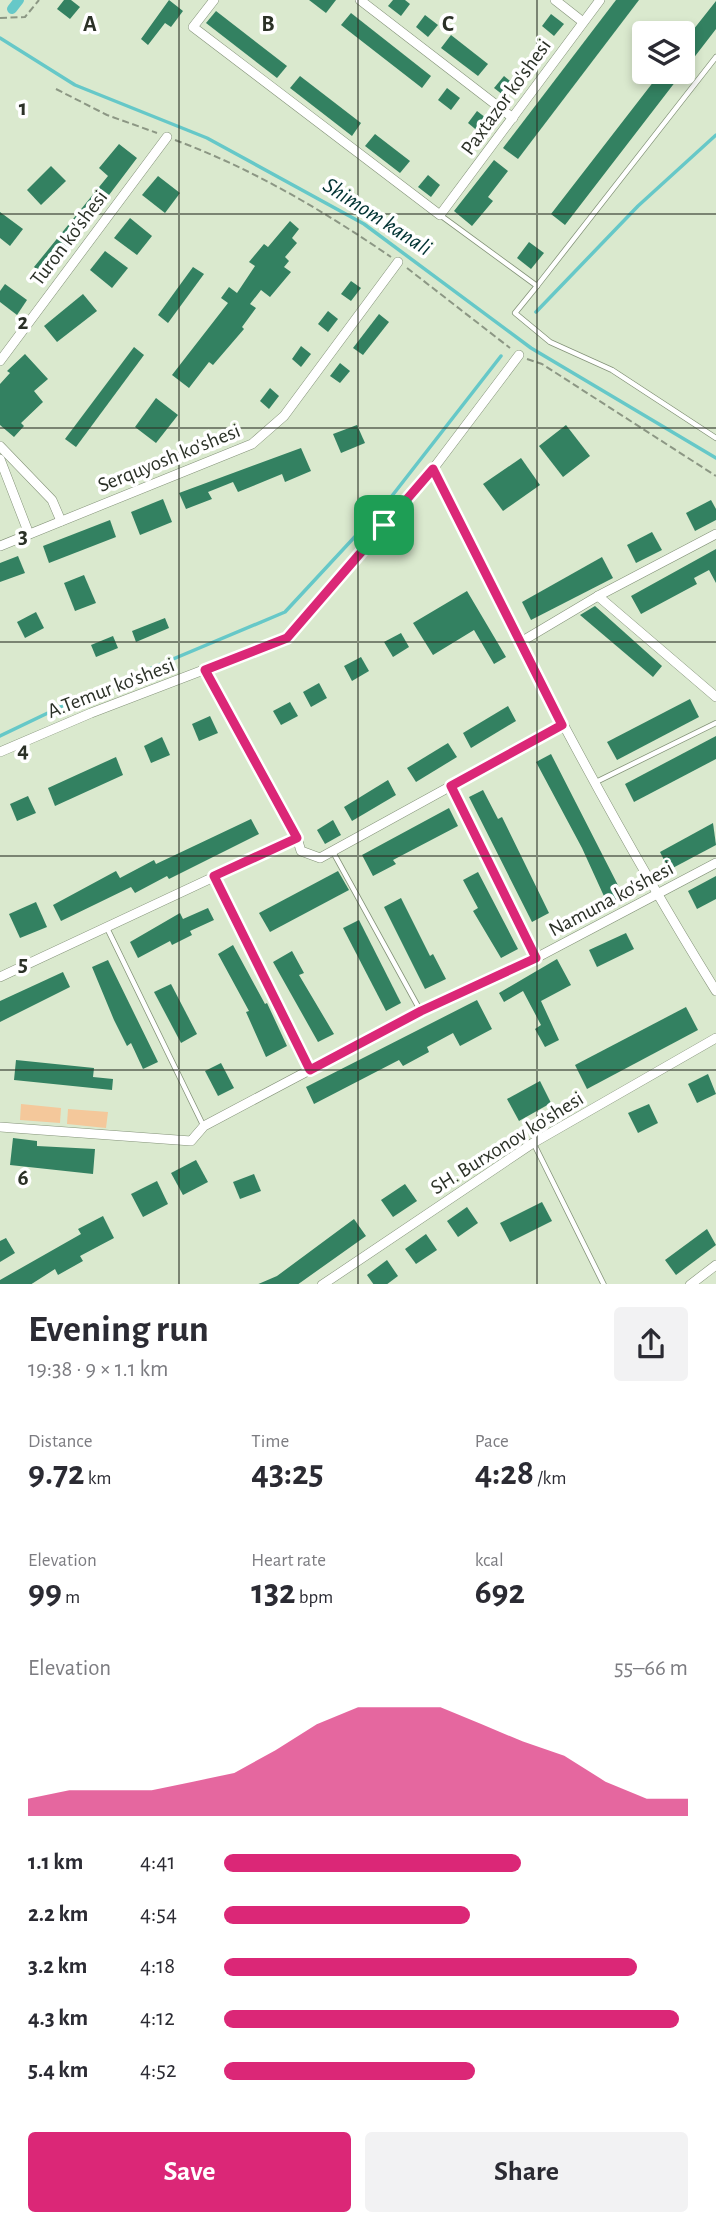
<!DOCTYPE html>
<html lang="en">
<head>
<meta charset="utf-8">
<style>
	:root { --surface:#fff; --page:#f2f2f3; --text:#2b2b33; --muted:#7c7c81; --accent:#db2777 }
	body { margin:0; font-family:"Alegreya Sans",sans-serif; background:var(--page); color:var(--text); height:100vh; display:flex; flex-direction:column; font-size:26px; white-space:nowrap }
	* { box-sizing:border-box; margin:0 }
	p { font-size:23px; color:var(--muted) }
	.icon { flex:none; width:38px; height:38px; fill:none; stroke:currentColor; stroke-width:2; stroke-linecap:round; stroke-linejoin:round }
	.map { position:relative; height:1284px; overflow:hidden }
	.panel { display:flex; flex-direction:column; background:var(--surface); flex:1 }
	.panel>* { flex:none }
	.tools { position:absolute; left:632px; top:21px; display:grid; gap:14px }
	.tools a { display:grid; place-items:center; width:63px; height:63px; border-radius:7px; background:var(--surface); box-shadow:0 4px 10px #0003; font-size:35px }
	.pin { position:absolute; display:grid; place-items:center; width:60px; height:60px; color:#fff; margin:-30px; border-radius:14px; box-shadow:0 4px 10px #0006 }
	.round { display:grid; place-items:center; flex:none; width:74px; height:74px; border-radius:7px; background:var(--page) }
	.overview { display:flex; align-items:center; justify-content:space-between; height:119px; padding:0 28px }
	h1 { font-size:38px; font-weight:700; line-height:52px }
	.metrics { display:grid; grid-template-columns:repeat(3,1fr); gap:10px; height:119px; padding:7px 28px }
	.metrics div { display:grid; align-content:center }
	.metrics b { font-size:35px; font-weight:700 }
	.metrics small { font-size:19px; font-weight:400 }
	.metrics p { font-size:19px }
	.chart { height:196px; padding:14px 28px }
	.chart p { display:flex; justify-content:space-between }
	.chart svg { width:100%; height:126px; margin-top:7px; fill:var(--accent); opacity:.7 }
	.cta { display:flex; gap:14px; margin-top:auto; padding:14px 28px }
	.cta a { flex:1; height:80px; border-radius:7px; background:var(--accent); color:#fff; font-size:28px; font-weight:700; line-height:80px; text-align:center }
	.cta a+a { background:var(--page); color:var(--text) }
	ul { padding:0 28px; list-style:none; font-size:23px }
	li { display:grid; grid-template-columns:112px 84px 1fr; align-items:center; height:52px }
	li i { height:18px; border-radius:9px; background:var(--accent) }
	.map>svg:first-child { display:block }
</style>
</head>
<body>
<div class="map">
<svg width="716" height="1285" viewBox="0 0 716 1285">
	<rect width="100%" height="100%" fill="#dae9ce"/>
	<g fill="#f4c89b">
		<polygon points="21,1104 61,1108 60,1123 20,1120"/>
		<polygon points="68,1109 108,1112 106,1128 67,1124"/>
	</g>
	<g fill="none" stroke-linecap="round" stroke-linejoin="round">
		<g stroke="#66c8c8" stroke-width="3.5">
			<polyline points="0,38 75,85 207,138 364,224 531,348 716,458"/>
			<polyline points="536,312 638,206 716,135"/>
			<polyline points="97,691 285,612 388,501 501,356"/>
			<polyline points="0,736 77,699"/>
		</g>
		<polyline stroke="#66c8c8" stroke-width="10" points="12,9 19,0"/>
	</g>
	<g fill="#338161">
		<polygon points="64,0 71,0 80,7 70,19 57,9"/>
		<polygon points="169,0 183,11 171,27 165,23 148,45 141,39"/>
		<polygon points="309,0 336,0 326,13"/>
		<polygon points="393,0 405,0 410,4 401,16 388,6"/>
		<polygon points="616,0 639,0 518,159 503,148"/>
		<polygon points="716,1 716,29 565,225 551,214 661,72 682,72 682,44"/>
		<polygon points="216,11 287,66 277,78 206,23"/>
		<polygon points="351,13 431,76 422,88 341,25"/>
		<polygon points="551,14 564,24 554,36 542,26"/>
		<polygon points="425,15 438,25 428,37 416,27"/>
		<polygon points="451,35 488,64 478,76 441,48"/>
		<polygon points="300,76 361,123 352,136 290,88"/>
		<polygon points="504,76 516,86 507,98 494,88"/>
		<polygon points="447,88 460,98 451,110 438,100"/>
		<polygon points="477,111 490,121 480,133 468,123"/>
		<polygon points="375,134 410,161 400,173 365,146"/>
		<polygon points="119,144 137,158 47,277 34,267 108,176 99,168"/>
		<polygon points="494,160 508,171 488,197 493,201 472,226 454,211"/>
		<polygon points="51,166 66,181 41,205 27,190"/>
		<polygon points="428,175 440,185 431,197 418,187"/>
		<polygon points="158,176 180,193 165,213 142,195"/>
		<polygon points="0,212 23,229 10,246 0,238"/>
		<polygon points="130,218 152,236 137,255 114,238"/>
		<polygon points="290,221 299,229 292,238 297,243 285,257 289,261 284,267 291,272 270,297 261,290 250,304 256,308 242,327 244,329 213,365 209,362 189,388 172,375 228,303 221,298 229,287 237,293 255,266 249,262 264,244 268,247"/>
		<polygon points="529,242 544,253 531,269 517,258"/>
		<polygon points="105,251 128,268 112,288 90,270"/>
		<polygon points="193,267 204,274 168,323 158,315"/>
		<polygon points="351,281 361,288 351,301 341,294"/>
		<polygon points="5,284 27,300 17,315 0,302 0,291"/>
		<polygon points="83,294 97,311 57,342 44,326"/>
		<polygon points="328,311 338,319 328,332 318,324"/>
		<polygon points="379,314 389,322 363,355 353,348"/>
		<polygon points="301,346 311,354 301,367 292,359"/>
		<polygon points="134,347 144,355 76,447 65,439"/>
		<polygon points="25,354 48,379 34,391 43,402 21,423 24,426 14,437 0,425 0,384 10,373 7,371"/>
		<polygon points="340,363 350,371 340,383 330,376"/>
		<polygon points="270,388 279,396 269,409 260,401"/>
		<polygon points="156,398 178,415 156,443 135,427"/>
		<polygon points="357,425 365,443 341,453 333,434"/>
		<polygon points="566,425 590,456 563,477 539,446"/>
		<polygon points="301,448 311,471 285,482 282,474 238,492 233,482 208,492 212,499 186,509 179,493"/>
		<polygon points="521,458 540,485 503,511 483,484"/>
		<polygon points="163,499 172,522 140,535 131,512"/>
		<polygon points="711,500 716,509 716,520 695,531 686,513"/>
		<polygon points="110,520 116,537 49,563 43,546"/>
		<polygon points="652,532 662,550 636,563 627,545"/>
		<polygon points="716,549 716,583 709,570 694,578 697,584 641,614 631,596"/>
		<polygon points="18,556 25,573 0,582 0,563"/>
		<polygon points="602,557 613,578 531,620 522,602"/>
		<polygon points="84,575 96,603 75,611 64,583"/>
		<polygon points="467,591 506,657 494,664 474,630 433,655 413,623"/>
		<polygon points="595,606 662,666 653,677 580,615"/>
		<polygon points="36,612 44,628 25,638 17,622"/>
		<polygon points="165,618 169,628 136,642 132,631"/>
		<polygon points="401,633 409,647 393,657 384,642"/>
		<polygon points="113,636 118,648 96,657 91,645"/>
		<polygon points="361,657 369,671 352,681 344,666"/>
		<polygon points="319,683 327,698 311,707 303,692"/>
		<polygon points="690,699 699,717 617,760 607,742"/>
		<polygon points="290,702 298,716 281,725 273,711"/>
		<polygon points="508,706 516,721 471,748 463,733"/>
		<polygon points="210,716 218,733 199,741 192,724"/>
		<polygon points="716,736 716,759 634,802 625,784"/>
		<polygon points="162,737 170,755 151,763 144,746"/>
		<polygon points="448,743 457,757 416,782 407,768"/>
		<polygon points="551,754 624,897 608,905 582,848 536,762"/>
		<polygon points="116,757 123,775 55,806 48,788"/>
		<polygon points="388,780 396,795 352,821 344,807"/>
		<polygon points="483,790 498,819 502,817 549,913 532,922 469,797"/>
		<polygon points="28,796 36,813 17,821 10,804"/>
		<polygon points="449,808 458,826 393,860 396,864 373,876 362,855"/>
		<polygon points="251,819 259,834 169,879 167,876 135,893 131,887 61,921 53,905 116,871 120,878 154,860 156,864"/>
		<polygon points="333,820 341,835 325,844 317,830"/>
		<polygon points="713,823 716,845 669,870 660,852"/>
		<polygon points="338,871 349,890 270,932 259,913"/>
		<polygon points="478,872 518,949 501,958 473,911 478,908 463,880"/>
		<polygon points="716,876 716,899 697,909 688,891"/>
		<polygon points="401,898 430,956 433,954 446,979 425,989 384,907"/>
		<polygon points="36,902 47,927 20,938 9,914"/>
		<polygon points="208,908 214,920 190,931 192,935 172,945 170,941 138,958 130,942 180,913 183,919"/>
		<polygon points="359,920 401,1003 386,1011 343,928"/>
		<polygon points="626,933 634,949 597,967 589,950"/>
		<polygon points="233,945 265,1004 267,1003 287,1046 266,1057 246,1012 249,1011 218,954"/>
		<polygon points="292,951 304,973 299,975 334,1034 318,1042 273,962"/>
		<polygon points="557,959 571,985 541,1001 559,1040 545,1047 535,1029 541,1025 523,991 504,1002 499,993"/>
		<polygon points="108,960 158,1062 143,1069 131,1043 127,1046 114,1020 92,967"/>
		<polygon points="63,972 70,987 0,1022 0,1001"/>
		<polygon points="171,984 197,1034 181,1043 154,992"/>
		<polygon points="477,1000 492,1029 460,1046 453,1033 427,1047 429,1052 403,1066 399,1060 314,1104 306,1087"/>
		<polygon points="686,1007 698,1030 587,1089 575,1065"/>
		<polygon points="16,1060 94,1068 93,1077 113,1079 112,1090 14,1080"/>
		<polygon points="221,1063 234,1088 218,1096 205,1071"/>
		<polygon points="708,1074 716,1094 697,1103 688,1084"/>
		<polygon points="540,1081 551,1103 519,1121 507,1099"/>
		<polygon points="649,1104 658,1123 638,1133 628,1113"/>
		<polygon points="13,1138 37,1141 37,1146 95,1149 93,1174 10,1165"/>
		<polygon points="196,1160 208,1182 183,1195 171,1173"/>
		<polygon points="254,1174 261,1191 240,1199 233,1182"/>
		<polygon points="157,1181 168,1204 143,1217 131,1194"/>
		<polygon points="405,1184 417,1201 393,1217 381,1200"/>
		<polygon points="542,1202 552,1221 510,1242 500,1223"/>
		<polygon points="467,1207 478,1223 458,1237 447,1221"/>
		<polygon points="103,1216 114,1238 80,1256 83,1261 58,1275 55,1269 30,1285 0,1285 0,1280 81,1234 78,1229"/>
		<polygon points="354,1219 366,1236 297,1285 256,1285 277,1276"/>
		<polygon points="707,1229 716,1245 676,1275 665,1260"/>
		<polygon points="426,1234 437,1250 416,1264 405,1249"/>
		<polygon points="6,1238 15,1253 0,1262 0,1241"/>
		<polygon points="387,1260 398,1276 386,1285 374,1285 367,1275"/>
	</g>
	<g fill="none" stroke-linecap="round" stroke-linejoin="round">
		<defs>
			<g id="service">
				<polyline points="440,215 537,286 716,57"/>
				<polyline points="537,286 515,313 550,342 612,370 716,438"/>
				<polyline points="594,783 716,723"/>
				<polyline points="333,852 420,1010"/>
				<polyline points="215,877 310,1070"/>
				<polyline points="107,928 203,1125"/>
				<polyline points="534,1144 604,1285"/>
			</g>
			<g id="minor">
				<polyline points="214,0 193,27 440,215 600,0"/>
				<polyline points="360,0 513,118"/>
				<polyline points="555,0 583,22"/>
				<polyline points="0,361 167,137"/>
				<polyline points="0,446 52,500 61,521"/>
				<polyline points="0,459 29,534"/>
				<path d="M433 469C521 647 611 822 716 991"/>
				<polyline points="0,546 252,444 284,416 398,262"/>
				<polyline points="598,596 716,697"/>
				<polyline points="519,643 598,596 716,534"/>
				<polyline points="205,670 297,838"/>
				<polyline points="0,752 91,713 287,638 433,469 519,355"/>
				<polyline points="451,786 536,958"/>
				<polyline points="0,977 297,838 301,851 320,858 562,725"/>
				<polyline points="0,1127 191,1141 204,1126 421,1011 536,958 716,863"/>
				<polyline points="322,1285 533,1143 716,1038"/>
				<polyline points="690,1285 716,1265"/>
			</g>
		</defs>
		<use href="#service" stroke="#839278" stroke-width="6"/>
		<use href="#minor" stroke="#839278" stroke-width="10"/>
		<g stroke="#8c9784" stroke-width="2" stroke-dasharray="7 3.5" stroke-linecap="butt">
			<polyline points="0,18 25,17 39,0"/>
			<polyline points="56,89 107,115 157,133"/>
			<path d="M175 140C251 168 324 211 391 257"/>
			<polyline points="407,268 510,348"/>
			<polyline points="527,359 542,364 716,476"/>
		</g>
		<use href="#service" stroke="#fff" stroke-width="4.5"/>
		<use href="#minor" stroke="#fff" stroke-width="9"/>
	</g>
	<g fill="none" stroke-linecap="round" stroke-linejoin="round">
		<defs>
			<polygon id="route" points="433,469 562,725 451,786 536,958 421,1011 310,1070 214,876 297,838 205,670 287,638"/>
		</defs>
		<use href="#route" stroke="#fff" stroke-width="14"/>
		<use href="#route" stroke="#db2777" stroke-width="9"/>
	</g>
	<path fill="none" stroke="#2b3127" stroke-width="2" stroke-opacity="0.55" d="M179 0V1285M358 0V1285M537 0V1285M0 214H716M0 428H716M0 642H716M0 856H716M0 1070H716"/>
	<g text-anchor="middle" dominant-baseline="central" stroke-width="7" stroke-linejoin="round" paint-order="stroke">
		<g font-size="21" fill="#2b3127" stroke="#fff">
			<text transform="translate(506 97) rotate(-54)">Paxtazor ko'shesi</text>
			<text transform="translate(69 238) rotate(-53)">Turon ko'shesi</text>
			<text transform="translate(169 458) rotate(-22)">Serquyosh ko'shesi</text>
			<text transform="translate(111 688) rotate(-21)">A.Temur ko'shesi</text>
			<text transform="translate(611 899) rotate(-28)">Namuna ko'shesi</text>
			<text transform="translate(507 1143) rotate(-32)">SH. Burxonov ko'shesi</text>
		</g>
		<g font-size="23" font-style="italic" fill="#013333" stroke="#fff">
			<text transform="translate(377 217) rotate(33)">Shimom kanali</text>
		</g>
	</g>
	<g font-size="23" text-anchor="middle" font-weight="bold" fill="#2b3127" stroke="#fff" stroke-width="7" stroke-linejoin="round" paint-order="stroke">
		<text x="90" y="31">A</text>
		<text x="268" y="31">B</text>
		<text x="448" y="31">C</text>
		<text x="23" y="115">1</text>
		<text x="23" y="329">2</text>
		<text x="23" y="543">3</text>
		<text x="23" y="757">4</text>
		<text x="23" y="971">5</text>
		<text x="23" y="1185">6</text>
	</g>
</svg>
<div class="tools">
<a><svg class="icon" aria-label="layers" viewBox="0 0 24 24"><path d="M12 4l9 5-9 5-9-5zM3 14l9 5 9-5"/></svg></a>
</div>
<div class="pin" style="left:384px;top:525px;background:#1e9e55"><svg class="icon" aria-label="arrive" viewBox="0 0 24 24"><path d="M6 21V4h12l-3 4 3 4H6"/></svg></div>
</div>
<section class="panel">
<div class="overview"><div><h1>Evening run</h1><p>19:38 · 9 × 1.1 km</p></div><a class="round"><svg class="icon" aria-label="share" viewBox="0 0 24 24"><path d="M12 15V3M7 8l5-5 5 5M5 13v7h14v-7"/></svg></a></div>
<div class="metrics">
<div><p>Distance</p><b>9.72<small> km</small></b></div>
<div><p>Time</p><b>43:25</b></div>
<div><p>Pace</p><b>4:28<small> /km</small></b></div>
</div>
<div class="metrics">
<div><p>Elevation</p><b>99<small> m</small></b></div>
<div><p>Heart rate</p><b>132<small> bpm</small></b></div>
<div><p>kcal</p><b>692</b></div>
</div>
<div class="chart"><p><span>Elevation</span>55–66 m</p>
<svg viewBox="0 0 160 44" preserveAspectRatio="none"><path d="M0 44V38L10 35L20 35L30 35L40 32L50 29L60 21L70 12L80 6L90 6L100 6L110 12L120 18L130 23L140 32L150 38L160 38V44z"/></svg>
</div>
<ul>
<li><b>1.1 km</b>4:41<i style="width:64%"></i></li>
<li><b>2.2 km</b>4:54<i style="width:53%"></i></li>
<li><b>3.2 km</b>4:18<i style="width:89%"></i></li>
<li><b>4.3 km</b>4:12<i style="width:98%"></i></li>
<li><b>5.4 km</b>4:52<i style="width:54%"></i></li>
</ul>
<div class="cta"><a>Save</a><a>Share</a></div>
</section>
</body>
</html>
